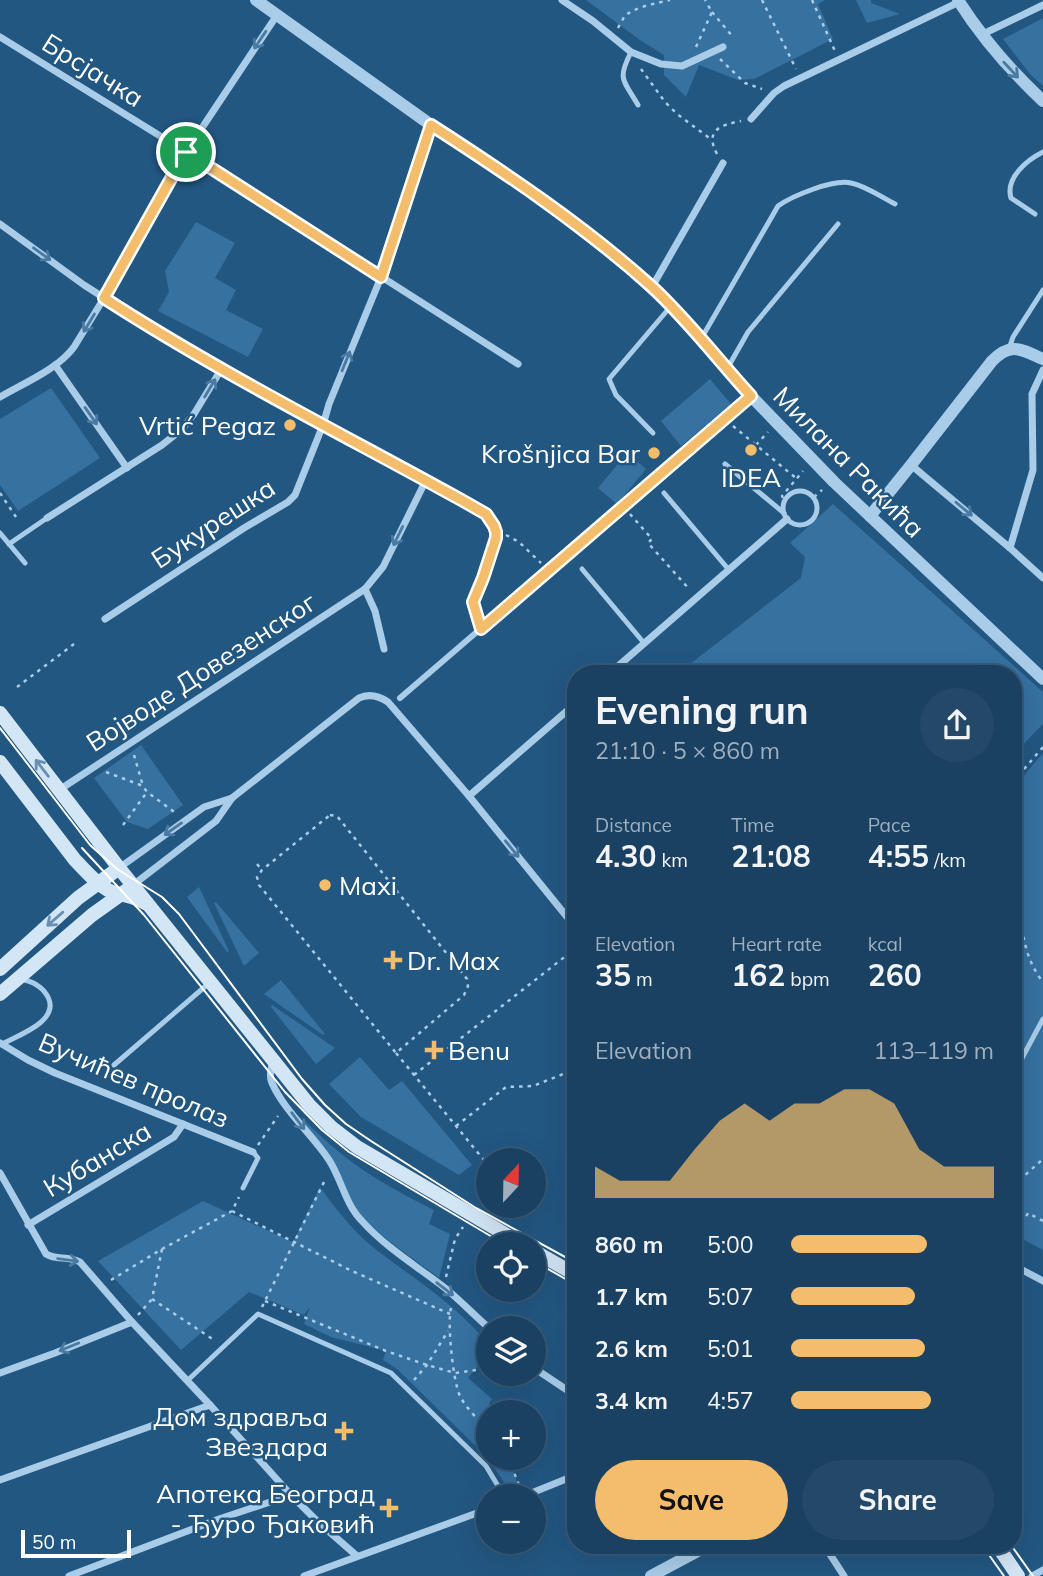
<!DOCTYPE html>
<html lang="en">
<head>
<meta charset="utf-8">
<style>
	:root { --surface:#1a4162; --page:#234868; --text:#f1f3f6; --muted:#9fafbe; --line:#385a77; --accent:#f4bd6b }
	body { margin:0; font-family:Mulish,sans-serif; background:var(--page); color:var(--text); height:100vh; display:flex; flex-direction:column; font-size:26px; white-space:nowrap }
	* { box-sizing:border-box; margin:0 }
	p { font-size:23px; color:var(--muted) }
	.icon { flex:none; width:38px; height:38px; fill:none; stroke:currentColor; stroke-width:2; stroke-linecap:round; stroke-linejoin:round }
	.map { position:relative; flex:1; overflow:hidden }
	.details { position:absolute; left:567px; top:665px; width:455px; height:889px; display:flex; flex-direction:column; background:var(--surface); border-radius:28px; box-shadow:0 7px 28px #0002,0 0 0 2px var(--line) }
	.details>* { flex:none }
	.needle { width:46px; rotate:22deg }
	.fabs { position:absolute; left:476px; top:1148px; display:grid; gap:14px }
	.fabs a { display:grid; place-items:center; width:70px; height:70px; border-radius:50%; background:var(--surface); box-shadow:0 7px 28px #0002,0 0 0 2px var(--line); font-size:35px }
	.scale { position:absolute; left:21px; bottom:18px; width:110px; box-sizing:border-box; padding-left:7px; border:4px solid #fff; border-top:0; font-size:19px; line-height:24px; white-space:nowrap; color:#fff; -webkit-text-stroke:5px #225782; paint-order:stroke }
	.pin { position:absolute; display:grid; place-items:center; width:60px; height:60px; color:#fff; margin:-30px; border:4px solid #fff; border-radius:50%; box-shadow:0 2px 7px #0007 }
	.round { display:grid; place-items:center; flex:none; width:74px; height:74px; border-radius:37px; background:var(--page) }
	.overview { display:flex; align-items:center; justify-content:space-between; height:119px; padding:0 28px }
	h1 { font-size:38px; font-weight:700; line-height:52px }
	.metrics { display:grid; grid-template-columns:repeat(3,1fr); gap:10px; height:119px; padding:7px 28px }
	.metrics div { display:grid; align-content:center }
	.metrics b { font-size:30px; font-weight:700 }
	.metrics small { font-size:19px; font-weight:400 }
	.metrics p { font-size:19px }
	.chart { height:196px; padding:14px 28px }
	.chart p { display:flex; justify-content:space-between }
	.chart svg { width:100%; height:126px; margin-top:7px; fill:var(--accent); opacity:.7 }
	.cta { display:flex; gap:14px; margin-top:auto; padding:14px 28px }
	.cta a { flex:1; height:80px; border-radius:42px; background:var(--accent); color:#111; font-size:28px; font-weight:700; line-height:80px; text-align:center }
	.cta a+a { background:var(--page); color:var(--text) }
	ul { padding:0 28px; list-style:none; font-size:23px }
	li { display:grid; grid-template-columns:112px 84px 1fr; align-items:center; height:52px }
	li i { height:18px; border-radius:9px; background:var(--accent) }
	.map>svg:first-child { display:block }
</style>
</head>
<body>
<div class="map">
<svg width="1043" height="1576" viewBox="0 0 1043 1576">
	<rect width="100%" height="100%" fill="#225782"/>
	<g fill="#3671a0">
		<polygon points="586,0 825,0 818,4 833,39 754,79 738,80 699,65 686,97 664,75 664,55 640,40"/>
		<polygon points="856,0 871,0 871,3 900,14 867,23"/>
		<polygon points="1043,18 1043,86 1030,74 1003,39"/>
		<polygon points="196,222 235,243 215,278 236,290 226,310 263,329 248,357 158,311 169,292 165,271"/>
		<polygon points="710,379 731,404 681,446 661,421"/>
		<polygon points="51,388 100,458 18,511 0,485 0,419"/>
		<polygon points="627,453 646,469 617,504 598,488"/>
		<polygon points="833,504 1043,692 1043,724 1013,755 1013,674 677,674 801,578 805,557 790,543"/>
		<polygon points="141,745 183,805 148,829 127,822 94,778"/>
		<polygon points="1043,753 1043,1250 1013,1234 1013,788"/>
		<polygon points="199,887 229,951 227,952 187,897"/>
		<polygon points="216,902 259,953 244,966 214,903"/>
		<polygon points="281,980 325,1034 323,1035 264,994"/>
		<polygon points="272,1005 335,1048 316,1064 271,1007"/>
		<polygon points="360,1057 389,1090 402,1081 472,1165 459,1175 361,1117 329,1084"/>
		<path d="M300 1116C317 1133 334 1149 353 1163 378 1181 406 1196 434 1210L429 1224 450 1234 439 1278C415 1259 368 1230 353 1204 346 1191 343 1176 335 1164 325 1147 310 1134 300 1116Z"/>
		<path d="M320 1187C336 1209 353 1231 374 1248 414 1279 456 1304 487 1343L480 1363 468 1378 492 1399 489 1404 501 1412H488V1458L397 1369 383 1360 386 1351 331 1337 304 1324 310 1307 304 1315 249 1292 181 1350 98 1261 203 1201 293 1242Z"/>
		<polygon points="488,1458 508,1458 521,1491 513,1496"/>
	</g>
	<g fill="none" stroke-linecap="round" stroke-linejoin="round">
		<g stroke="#a9cce8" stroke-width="2.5" stroke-dasharray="3.5 5" stroke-linecap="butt">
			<polyline points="762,0 796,69"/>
			<polyline points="812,0 835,51"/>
			<polyline points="712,12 733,37"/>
			<path d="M618 28C619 26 623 19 624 17 633 7 658 3 670 0"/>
			<polyline points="696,47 712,12 705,0"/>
			<polyline points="720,59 745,83 762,89"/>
			<polyline points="641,69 665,102 677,114 712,140"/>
			<path d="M717 154C704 130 721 125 741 121"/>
			<polyline points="733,426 797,479"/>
			<polyline points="756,445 768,432"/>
			<polyline points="0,493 16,517"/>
			<polyline points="814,497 822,490"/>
			<polyline points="783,498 782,496 803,471"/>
			<polyline points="630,514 652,539 648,543 690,590"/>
			<polyline points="506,535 519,542 541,563"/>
			<polyline points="478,619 473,602 480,586"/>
			<polyline points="17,687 74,644"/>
			<polyline points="134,755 143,786"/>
			<polyline points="106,772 143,786 147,792 177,814"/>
			<polyline points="1013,782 1043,747"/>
			<polygon points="330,815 337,816 467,979 468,986 464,995 396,1053 259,885 257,877 262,870"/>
			<polyline points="123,825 147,792"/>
			<polyline points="257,864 262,870"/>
			<path d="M1018 903C1023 933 1024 958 1043 982"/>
			<polyline points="396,1053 488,1165"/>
			<polyline points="414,1075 576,948"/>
			<polyline points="456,1126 506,1087 533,1086 576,1069"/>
			<polyline points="258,1145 278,1116"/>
			<polyline points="1013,1186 1043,1159"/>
			<polyline points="480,1201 488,1188"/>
			<polyline points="232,1211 352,1271 450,1314"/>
			<polyline points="1013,1214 1024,1220 1028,1213 1043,1221"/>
			<polyline points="162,1249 152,1299 214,1340"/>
			<polyline points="446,1277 455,1239 463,1227"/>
			<polyline points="111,1280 162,1249 232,1211 239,1197"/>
			<polyline points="265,1301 386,1351 427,1365 455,1373 484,1369"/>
			<polyline points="262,1307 326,1178"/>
			<path d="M451 1308C447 1322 453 1382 460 1396 466 1408 478 1420 488 1429"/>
			<polyline points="138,1315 152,1299"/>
			<polyline points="414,1380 427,1365 448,1331"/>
			<polyline points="508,1458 520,1487"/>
		</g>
		<g stroke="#a9cce8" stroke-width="5">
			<path d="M631 52C617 80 623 79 638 105"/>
			<path d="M1035 214 1011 198C1005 178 1027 160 1043 152"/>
			<path d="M701 339 778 206C792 196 833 179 851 183 866 186 881 197 895 204"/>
			<polyline points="1009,349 1013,337 1043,290"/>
			<polyline points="727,369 748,332 838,224"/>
			<polyline points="653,433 616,395 609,379 671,306"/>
			<polyline points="725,464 784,513"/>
			<circle cx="800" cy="508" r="17"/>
			<polyline points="664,493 729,570"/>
			<polyline points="0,533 25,563"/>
			<polyline points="9,544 47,518"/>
			<polyline points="582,569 644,643"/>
			<polyline points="483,578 496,538 494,526 486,514"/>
			<path d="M2 1044C19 1035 60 1021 48 997 42 986 32 981 20 979"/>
			<polyline points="114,1065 208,984"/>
			<polyline points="1013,1075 1043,1019"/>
			<polyline points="243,1188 258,1158 253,1152"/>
			<polyline points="188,1380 258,1314 391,1373 486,1466 504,1496"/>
		</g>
		<polyline stroke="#a9cce8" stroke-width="6" points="400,698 751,396"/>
		<g stroke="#a9cce8" stroke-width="7">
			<polyline points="562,0 593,21 631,52 661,64 682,66 723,47"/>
			<polyline points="983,34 1043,5"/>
			<polyline points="0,37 186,152 518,364"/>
			<polyline points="751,119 774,93 784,86 959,2"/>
			<polyline points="0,224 84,285 128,313 323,425 465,502 486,514"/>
			<polyline points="652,287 723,163"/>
			<polyline points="55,365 127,468"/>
			<path d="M0 397C24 383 58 369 74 347L104 298 186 152 277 15"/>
			<polyline points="911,465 1010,548 1043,578"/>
			<polyline points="47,518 162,445 181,430 194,414 222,368"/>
			<polyline points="1010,548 1033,470 1032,394 1043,370"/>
			<polyline points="365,589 375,611 384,649"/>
			<polyline points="105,619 244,528 288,502 295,495 323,425 329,404 381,277 431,125"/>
			<polyline points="609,674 787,519"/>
			<polyline points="59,790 365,589 383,567 426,480"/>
			<polyline points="469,796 576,703"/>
			<polyline points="119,868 204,807 232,798"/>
			<path d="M133 885 216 821 232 798 359 698C370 693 379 696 388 702L469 796 576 928"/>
			<polyline points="0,1043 28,1060 55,1073 253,1152"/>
			<path d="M273 1062C270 1070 269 1076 272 1083 285 1112 312 1134 329 1160 342 1180 345 1204 362 1221 385 1247 418 1267 445 1288 461 1301 474 1315 489 1328"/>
			<path d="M0 1173 46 1254C57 1261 67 1255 80 1262L132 1322 210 1405 291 1495 317 1521 357 1556"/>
			<polyline points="28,1225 174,1137 183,1124"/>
			<polyline points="1013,1265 1043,1281"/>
			<polyline points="534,1368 576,1396"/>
			<polyline points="0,1373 55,1353 132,1322"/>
			<polyline points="0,1480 210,1405"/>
			<polyline points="524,1496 576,1475"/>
			<polyline points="824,1545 844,1576"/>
			<polyline points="69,1576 219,1519 291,1495"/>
			<polyline points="304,1576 488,1509"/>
			<polyline points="1032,1576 1043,1570"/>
		</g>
		<g stroke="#a9cce8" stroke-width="12">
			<polyline points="256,0 431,125 528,189 627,265 671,306 751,396 834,482 1043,679"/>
			<path d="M958 0C982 38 1011 71 1043 101"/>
			<path d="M870 516 911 465 992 361C1011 342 1020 349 1043 359"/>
			<polyline points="651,1576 709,1545"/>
		</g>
		<g stroke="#d3e6f6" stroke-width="14">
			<polyline points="0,713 119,868 309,1105 331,1127 357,1147 522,1244"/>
			<path d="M0 762 75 860C85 870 95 883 108 890 120 896 133 895 145 903"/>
			<polyline points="0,969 78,898 119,868"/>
			<polyline points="0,994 92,915 127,890"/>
			<polyline points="534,1251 576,1275"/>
			<polyline points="997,1545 1018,1576"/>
		</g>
		<g stroke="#fff" stroke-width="2">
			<polyline points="0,728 90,845 117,869 162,897 179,914 302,1079 325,1105 346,1124 371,1141 476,1208 576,1263"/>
			<polyline points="82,848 144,915 285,1092 322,1130 349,1152 504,1244"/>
			<polyline points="534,1261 576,1285"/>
			<polyline points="982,1545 1004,1576"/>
			<polyline points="1011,1545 1033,1576"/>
		</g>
	</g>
	<defs><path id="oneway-shaft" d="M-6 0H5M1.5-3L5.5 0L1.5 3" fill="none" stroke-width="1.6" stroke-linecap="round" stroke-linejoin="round" transform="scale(1.75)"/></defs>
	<g stroke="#4a7aa1">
		<use href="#oneway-shaft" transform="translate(260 40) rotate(124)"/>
		<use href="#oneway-shaft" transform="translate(1011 70) rotate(47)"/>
		<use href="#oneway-shaft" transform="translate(42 254) rotate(36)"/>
		<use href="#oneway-shaft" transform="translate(89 323) rotate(121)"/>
		<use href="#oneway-shaft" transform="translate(346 361) rotate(-68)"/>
		<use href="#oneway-shaft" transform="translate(210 388) rotate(-59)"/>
		<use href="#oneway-shaft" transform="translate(91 416) rotate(55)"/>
		<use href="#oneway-shaft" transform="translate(964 509) rotate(40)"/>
		<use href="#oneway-shaft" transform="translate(398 536) rotate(116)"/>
		<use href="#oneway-shaft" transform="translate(173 829) rotate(145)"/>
		<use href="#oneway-shaft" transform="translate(512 849) rotate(51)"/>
		<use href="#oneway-shaft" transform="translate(298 1121) rotate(53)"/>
		<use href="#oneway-shaft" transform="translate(68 1260) rotate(8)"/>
		<use href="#oneway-shaft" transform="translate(445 1289) rotate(38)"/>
		<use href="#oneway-shaft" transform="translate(69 1347) rotate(158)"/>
	</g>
	<g stroke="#6990b0">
		<use href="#oneway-shaft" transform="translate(42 768) rotate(-128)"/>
		<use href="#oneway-shaft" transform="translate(55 919) rotate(139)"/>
	</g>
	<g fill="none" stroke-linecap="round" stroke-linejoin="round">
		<defs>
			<path id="route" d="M431 125C507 174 583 225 651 286 687 319 718 360 751 396L481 629 473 602 483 578 496 538V532L494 526 486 514 465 502C344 435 220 373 104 298L186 152 381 277Z"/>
		</defs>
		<use href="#route" stroke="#fff" stroke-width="14"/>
		<use href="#route" stroke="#f4bd6b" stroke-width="9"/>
	</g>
	<g fill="#f4bd6b" stroke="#225782" stroke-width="2.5">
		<circle cx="290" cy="425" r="7"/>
		<circle cx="751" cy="450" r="7"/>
		<circle cx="654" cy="453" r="7"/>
		<circle cx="325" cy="885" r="7"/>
		<path d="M389.5 949.5h7v7h7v7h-7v7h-7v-7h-7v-7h7z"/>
		<path d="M430.5 1039.5h7v7h7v7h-7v7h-7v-7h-7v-7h7z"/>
		<path d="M340.5 1420.5h7v7h7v7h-7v7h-7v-7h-7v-7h7z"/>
		<path d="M385.5 1497.5h7v7h7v7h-7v7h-7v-7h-7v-7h7z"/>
	</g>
	<g text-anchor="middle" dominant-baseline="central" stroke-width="5" stroke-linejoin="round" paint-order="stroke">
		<g font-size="26" fill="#fff" stroke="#225782">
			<text transform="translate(93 70) rotate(32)">Брсјачка</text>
			<text transform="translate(849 462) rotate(45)">Милана Ракића</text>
			<text transform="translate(213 523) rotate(-33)">Букурешка</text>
			<text transform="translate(201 672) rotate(-33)">Војводе Довезенског</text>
			<text transform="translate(134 1080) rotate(23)">Вучићев пролаз</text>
			<text transform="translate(97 1159) rotate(-31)">Кубанска</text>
		</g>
		<g font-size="26" fill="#fff" stroke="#225782" text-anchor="end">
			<text x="276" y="425">Vrtić Pegaz</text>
			<text x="640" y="453">Krošnjica Bar</text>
			<text x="751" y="477" text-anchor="middle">IDEA</text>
			<text x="339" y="885" text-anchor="start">Maxi</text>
			<text x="407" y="960" text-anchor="start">Dr. Max</text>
			<text x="448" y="1050" text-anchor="start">Benu</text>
			<text x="328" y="1416">Дом здравља<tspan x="328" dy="30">Звездара</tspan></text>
			<text x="375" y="1493">Апотека Београд<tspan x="375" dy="30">- Ђуро Ђаковић</tspan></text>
		</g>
	</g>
</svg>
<div class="fabs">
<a><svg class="needle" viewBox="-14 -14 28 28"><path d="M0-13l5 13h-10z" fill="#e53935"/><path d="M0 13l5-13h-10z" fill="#9fafbe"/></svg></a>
<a><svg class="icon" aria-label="locate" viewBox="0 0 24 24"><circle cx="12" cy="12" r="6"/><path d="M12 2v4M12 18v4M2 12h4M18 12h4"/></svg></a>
<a><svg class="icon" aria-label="layers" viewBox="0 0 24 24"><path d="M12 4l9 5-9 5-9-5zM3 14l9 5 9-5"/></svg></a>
<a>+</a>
<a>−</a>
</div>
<div class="scale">50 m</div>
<div class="pin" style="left:186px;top:152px;background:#1e9e55"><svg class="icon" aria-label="arrive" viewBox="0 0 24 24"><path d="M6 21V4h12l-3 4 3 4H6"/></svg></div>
<section class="details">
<div class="overview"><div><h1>Evening run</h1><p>21:10 · 5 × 860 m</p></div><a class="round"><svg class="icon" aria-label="share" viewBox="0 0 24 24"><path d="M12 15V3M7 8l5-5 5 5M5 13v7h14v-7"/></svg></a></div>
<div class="metrics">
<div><p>Distance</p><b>4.30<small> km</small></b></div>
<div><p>Time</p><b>21:08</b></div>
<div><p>Pace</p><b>4:55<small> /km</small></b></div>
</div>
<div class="metrics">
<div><p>Elevation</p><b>35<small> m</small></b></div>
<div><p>Heart rate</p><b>162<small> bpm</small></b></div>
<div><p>kcal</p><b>260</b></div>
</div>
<div class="chart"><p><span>Elevation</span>113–119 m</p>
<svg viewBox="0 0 160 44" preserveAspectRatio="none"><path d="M0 44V33L10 38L20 38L30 38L40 27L50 17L60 11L70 17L80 11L90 11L100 6L110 6L120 11L130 27L140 33L150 33L160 33V44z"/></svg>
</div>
<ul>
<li><b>860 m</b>5:00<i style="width:67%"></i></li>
<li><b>1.7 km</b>5:07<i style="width:61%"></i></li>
<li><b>2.6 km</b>5:01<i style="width:66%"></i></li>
<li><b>3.4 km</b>4:57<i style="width:69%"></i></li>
</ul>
<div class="cta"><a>Save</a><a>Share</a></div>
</section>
</div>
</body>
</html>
